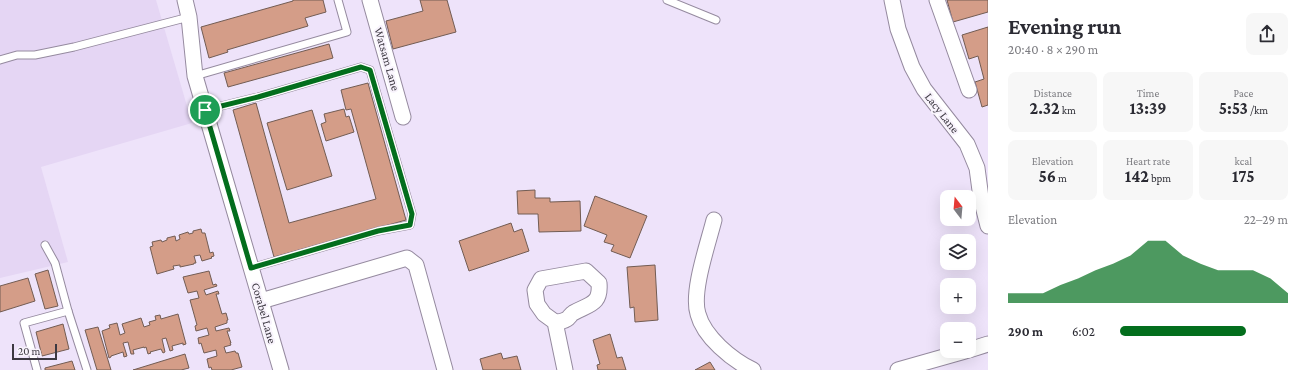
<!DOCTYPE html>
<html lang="en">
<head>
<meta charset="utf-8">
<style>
	:root { --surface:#fff; --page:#f7f7f7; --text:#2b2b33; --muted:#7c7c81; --accent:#036e1d }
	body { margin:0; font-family:"Crimson Pro",serif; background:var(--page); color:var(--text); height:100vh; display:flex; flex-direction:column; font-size:15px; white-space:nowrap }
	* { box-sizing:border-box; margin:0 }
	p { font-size:13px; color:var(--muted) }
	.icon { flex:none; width:22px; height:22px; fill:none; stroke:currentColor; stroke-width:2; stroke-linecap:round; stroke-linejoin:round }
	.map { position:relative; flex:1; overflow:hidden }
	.side { display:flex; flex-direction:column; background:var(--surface); width:320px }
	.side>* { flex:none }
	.needle { width:26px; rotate:344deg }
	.tools { position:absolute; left:940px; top:190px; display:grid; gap:8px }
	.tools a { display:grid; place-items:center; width:36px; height:36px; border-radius:8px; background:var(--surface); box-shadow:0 4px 16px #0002; font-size:20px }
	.scale { position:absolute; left:12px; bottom:10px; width:45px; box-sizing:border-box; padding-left:4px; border:2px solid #3c3841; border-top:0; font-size:11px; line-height:14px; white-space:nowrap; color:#3c3841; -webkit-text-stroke:3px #f8f3fc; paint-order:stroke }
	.pin { position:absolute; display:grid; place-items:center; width:34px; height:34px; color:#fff; margin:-17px; border:2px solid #fff; border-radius:50%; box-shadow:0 1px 4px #0007 }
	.round { display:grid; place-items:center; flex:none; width:42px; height:42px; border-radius:8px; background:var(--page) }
	.overview { display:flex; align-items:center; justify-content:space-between; height:68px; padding:0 20px }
	h1 { font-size:22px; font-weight:700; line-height:30px }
	.stats { display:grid; grid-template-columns:repeat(3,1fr); gap:6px; height:68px; padding:4px 20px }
	.stats div { display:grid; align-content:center; border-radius:8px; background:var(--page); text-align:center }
	.stats b { font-size:17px; font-weight:700 }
	.stats small { font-size:11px; font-weight:400 }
	.stats p { font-size:11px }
	.chart { height:112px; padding:8px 20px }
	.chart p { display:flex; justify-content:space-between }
	.chart svg { width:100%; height:72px; margin-top:4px; fill:var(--accent); opacity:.7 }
	ul { padding:0 20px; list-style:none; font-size:13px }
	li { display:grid; grid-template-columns:64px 48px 1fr; align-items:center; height:30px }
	li i { height:10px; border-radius:5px; background:var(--accent) }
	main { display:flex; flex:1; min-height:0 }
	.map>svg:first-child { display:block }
</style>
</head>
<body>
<main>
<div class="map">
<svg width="988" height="370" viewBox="0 0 988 370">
	<rect width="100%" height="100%" fill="#eee3fa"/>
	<polygon fill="#e5d6f4" points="0,0 156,0 192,123 41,167 68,262 0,278"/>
	<g fill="#d49d88" stroke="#725c53">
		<polygon points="293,0 323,0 326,12 305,18 308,26 227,50 228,52 209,58 201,27 293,1"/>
		<polygon points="420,0 447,0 456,32 393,49 386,21 423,11"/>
		<polygon points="947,0 988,0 988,12 953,22"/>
		<polygon points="988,27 988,105 982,107 975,82 984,79 978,56 969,59 962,35"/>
		<polygon points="329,44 333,58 228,87 224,73"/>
		<polygon points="368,83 406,220 274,257 233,110 256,103 289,223 376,199 351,109 346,110 341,90"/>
		<polygon points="344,109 346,117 349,116 354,132 326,141 321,124 326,122 324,114"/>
		<polygon points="312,110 332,176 287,190 267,123"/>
		<polygon points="535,190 535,198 550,198 550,202 580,201 581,231 539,232 538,214 518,214 517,191"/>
		<polygon points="595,196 647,216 630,258 611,251 614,245 604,242 607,235 584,226"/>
		<polygon points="511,223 514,232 522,229 529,251 469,271 459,241"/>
		<polygon points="201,229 202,233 205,233 210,253 213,252 214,256 211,257 212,258 202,261 200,255 194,256 196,263 194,263 194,264 180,267 180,265 173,266 174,269 157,274 150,247 153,246 152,242 161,240 162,242 167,240 167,238 175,236 176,241 180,239 179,235 188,232 189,234 193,233 193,231"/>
		<polygon points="655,265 658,320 635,322 634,307 630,308 627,267"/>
		<polygon points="48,270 58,306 45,309 35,274"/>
		<polygon points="209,271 213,285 216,284 217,286 204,290 206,295 218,291 219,294 216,294 222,314 226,313 228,320 227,320 227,323 215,327 216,331 229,328 230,331 227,331 231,343 230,343 231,345 224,347 226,353 235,351 236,353 238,353 242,367 231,370 212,370 211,367 209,368 207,359 217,356 216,350 204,353 201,343 199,344 198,338 209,335 207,328 196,331 195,326 197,325 190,300 199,298 197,291 188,293 183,277"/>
		<polygon points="28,278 35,301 0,312 0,286"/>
		<polygon points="178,314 186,344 183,345 183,343 172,346 173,350 170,351 166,338 162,339 165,352 163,353 161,349 150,352 151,353 148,354 146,347 144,348 144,347 133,350 134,354 131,354 128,342 123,343 127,356 124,357 123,352 111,356 111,357 109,358 102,331 110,328 109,325 117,323 120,335 125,333 122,324 141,318 144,327 150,325 149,322 156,320 155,316 160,315 161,319"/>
		<polygon points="63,324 69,349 42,356 36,332"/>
		<polygon points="98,327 111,370 97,370 85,330"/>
		<polygon points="610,334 617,358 622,357 626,370 598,370 597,365 600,364 593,340"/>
		<polygon points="501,353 503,359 517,356 521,370 483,370 480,359"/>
		<polygon points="185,354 189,368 181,370 133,370"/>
		<polygon points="72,361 75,370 45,370 45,368"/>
		<polygon points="710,362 715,370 695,370"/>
	</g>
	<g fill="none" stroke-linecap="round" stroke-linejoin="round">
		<defs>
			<g id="service">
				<polyline points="667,0 716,20"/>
				<polyline points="0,60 17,55 35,55 74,47 189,17"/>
				<polyline points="195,76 347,32 338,0"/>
				<polyline points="205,110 258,97 361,67 370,70 412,214 410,225 378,231 251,268"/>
				<polyline points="45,245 55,263 68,311 87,370"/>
				<polyline points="37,370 24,323 68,311"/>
			</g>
			<g id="minor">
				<polyline points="185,0 189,17 195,76 281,370"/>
				<polyline points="370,0 403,117"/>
				<polyline points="892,0 898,29 912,67 924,89 967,144 977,168 981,198 988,226"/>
				<polyline points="937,0 969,90"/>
				<path d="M714 220C708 244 691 292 698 314 704 337 732 360 753 370"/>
				<polyline points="261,301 407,258 416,265 445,370"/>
				<path d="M555 322C558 322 564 321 567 319 569 318 571 314 573 313 589 304 601 305 599 283L586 271 541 279 535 290 537 304 544 314 555 322 565 370"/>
				<polyline points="969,350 988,344"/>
				<polyline points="898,370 965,351"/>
			</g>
		</defs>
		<use href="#service" stroke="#958a9f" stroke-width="9"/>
		<use href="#minor" stroke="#958a9f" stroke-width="17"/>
		<use href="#service" stroke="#fff" stroke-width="7"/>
		<use href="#minor" stroke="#fff" stroke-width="15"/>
	</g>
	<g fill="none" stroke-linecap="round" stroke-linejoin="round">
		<defs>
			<polygon id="route" points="361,67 370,70 412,214 410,225 378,231 251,268 205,110 258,97"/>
		</defs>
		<use href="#route" stroke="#fff" stroke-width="8"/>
		<use href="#route" stroke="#036e1d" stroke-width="5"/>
	</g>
	<g text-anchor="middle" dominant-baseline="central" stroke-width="4" stroke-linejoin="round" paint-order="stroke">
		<g font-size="12" fill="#3c3841" stroke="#f8f3fc">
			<text transform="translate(387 59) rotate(74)">Watsam Lane</text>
			<text transform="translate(942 113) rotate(52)">Lacy Lane</text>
			<text transform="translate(264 313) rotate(74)">Corabel Lane</text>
		</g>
	</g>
</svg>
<div class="tools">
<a><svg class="needle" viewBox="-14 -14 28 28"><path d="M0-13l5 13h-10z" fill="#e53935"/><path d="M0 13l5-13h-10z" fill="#7c7c81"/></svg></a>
<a><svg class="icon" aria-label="layers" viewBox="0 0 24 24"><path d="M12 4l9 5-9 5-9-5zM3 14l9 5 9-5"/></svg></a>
<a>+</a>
<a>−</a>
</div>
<div class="scale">20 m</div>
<div class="pin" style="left:205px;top:110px;background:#1e9e55"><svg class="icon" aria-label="arrive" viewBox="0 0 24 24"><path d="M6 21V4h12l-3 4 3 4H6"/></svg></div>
</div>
<section class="side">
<div class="overview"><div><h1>Evening run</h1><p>20:40 · 8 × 290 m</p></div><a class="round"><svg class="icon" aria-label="share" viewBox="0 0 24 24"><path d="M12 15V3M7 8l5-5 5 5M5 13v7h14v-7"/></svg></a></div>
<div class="stats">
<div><p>Distance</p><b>2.32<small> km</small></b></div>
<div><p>Time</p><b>13:39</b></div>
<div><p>Pace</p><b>5:53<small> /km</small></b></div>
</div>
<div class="stats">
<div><p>Elevation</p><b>56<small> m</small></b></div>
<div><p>Heart rate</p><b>142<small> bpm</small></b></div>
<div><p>kcal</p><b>175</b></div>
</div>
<div class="chart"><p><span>Elevation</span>22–29 m</p>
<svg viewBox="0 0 160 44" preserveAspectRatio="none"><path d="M0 44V38L10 38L20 38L30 33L40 29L50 24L60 20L70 15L80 6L90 6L100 15L110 20L120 24L130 24L140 24L150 29L160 38V44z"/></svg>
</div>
<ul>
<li><b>290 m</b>6:02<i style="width:75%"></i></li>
</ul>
</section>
</main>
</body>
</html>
